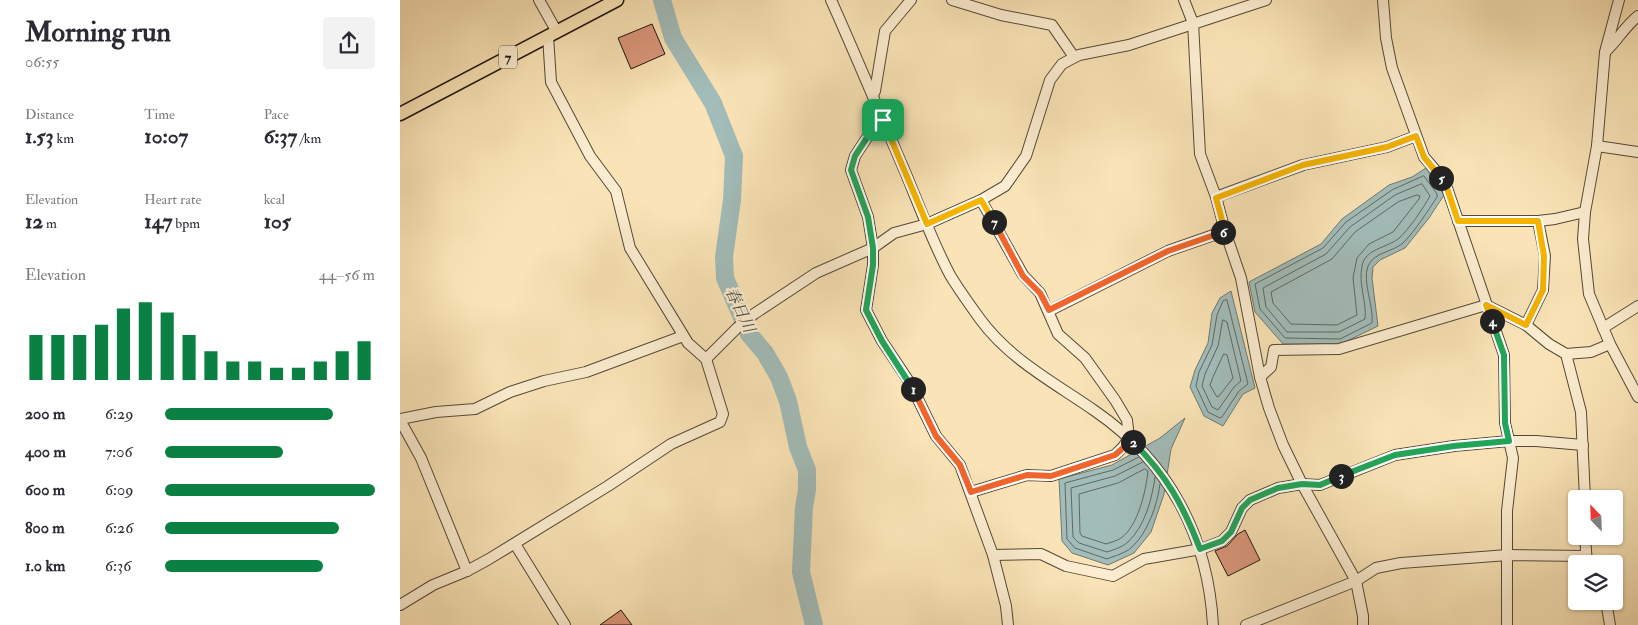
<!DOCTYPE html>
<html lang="en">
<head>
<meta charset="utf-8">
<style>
	:root { --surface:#fff; --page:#f2f2f3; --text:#2b2b33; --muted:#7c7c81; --accent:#0b8043 }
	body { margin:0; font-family:"IM FELL Double Pica","Noto Serif JP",serif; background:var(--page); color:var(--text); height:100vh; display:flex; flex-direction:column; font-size:19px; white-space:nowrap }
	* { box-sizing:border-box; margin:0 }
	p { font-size:16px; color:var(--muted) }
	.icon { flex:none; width:28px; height:28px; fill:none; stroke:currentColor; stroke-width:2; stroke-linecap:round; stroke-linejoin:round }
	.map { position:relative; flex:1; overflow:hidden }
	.panel { display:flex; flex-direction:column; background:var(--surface); width:400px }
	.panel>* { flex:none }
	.needle { width:32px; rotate:337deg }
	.buttons { position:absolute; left:1168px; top:490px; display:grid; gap:10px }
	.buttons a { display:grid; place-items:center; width:55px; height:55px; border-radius:5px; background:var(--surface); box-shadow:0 1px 4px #0004; font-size:25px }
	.pin { position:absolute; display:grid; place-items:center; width:42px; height:42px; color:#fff; margin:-21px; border-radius:10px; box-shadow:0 2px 8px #0006 }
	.km { position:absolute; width:25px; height:25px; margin:-12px; border-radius:50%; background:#222; color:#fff; font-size:14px; line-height:25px; text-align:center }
	.round { display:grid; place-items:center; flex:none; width:52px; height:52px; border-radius:5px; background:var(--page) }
	.summary { display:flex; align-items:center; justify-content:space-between; height:85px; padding:0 25px }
	h1 { font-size:28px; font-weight:700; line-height:38px }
	.figures { display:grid; grid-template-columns:repeat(3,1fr); gap:8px; height:85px; padding:5px 25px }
	.figures div { display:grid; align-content:center }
	.figures b { font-size:21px; font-weight:700 }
	.figures small { font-size:14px; font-weight:400 }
	.figures p { font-size:14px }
	.chart { height:140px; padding:10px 25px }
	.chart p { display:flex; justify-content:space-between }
	.chart svg { width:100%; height:90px; margin-top:5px; stroke:var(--accent); stroke-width:6 }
	ul { padding:0 25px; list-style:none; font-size:16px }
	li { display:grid; grid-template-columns:80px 60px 1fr; align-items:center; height:38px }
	li i { height:12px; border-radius:6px; background:var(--accent) }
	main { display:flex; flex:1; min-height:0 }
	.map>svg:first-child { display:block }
</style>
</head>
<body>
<main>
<section class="panel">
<div class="summary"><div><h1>Morning run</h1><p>06:55</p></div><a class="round"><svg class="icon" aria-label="share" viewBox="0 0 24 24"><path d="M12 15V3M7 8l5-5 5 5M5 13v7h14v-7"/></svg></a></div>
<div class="figures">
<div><p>Distance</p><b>1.53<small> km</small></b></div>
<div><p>Time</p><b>10:07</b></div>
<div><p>Pace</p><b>6:37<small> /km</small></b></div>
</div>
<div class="figures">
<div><p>Elevation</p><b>12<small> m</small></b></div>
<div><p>Heart rate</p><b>147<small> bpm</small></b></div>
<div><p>kcal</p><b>105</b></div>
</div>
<div class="chart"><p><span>Elevation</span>44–56 m</p>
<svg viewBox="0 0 160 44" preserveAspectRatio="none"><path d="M5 44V22M15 44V22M25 44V22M35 44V17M45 44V9M55 44V6M65 44V11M75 44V22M85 44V30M95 44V35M105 44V35M115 44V38M125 44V38M135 44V35M145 44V30M155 44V25"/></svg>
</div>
<ul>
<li><b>200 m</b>6:29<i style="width:80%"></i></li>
<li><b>400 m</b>7:06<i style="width:56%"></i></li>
<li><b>600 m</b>6:09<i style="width:100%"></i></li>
<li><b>800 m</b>6:26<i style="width:83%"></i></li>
<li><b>1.0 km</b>6:36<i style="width:75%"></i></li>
</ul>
</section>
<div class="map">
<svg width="1238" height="625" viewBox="0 0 1238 625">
	<rect width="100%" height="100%" fill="#fae4b7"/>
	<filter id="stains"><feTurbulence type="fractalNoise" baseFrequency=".004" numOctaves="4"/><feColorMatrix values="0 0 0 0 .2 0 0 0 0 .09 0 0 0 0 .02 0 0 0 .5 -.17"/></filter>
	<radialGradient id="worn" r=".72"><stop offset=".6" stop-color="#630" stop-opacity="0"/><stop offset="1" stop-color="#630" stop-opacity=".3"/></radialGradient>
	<g fill="#a2bcb9" stroke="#6d7974">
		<polygon points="1026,168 1044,195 1029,218 1005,248 980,260 973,267 972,278 978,326 941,344 883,344 855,312 849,282 921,244 942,219 989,185 1012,177"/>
		<polygon points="831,291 855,388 843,394 823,426 804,416 790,387 795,370 808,343 812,313 820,298"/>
		<polygon points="785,418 771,449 764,494 751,532 734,553 708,565 672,553 662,541 659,479 712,465 760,438"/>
	</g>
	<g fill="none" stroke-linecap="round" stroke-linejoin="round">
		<g stroke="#606863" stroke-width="1">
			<path d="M1024 176 1037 194V197C1027 212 1016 230 1003 243 993 252 974 252 968 266 962 282 974 306 972 323L940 339 885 338 860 309 855 284 923 248 946 222 992 190Z"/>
			<path d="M1022 184 1030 196C1024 207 1008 231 998 239 986 248 965 249 962 266 958 284 967 302 965 319L939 332H887L866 307 863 288 926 254 950 227 995 195Z"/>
			<polygon points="1017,195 1020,196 1019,199 993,232 969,244 957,258 953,278 957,315 937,325 891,324 873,303 871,292 932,259 955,232 998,202"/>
			<polygon points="827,300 848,384 839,391 822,417 820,418 808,412 796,386 799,372 812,345 817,315 823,301"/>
			<polygon points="823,320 827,322 841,381 834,387 818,410 812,407 802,386 805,374 818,346"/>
			<polygon points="824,354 827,355 833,378 819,396 817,397 810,385 813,377"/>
			<path d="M739 457 713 470 665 483 667 539 675 548 707 559C714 556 726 553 732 547 748 532 757 506 760 484"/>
			<path d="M743 462 715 476 671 488 673 537 679 543 707 552C713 550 723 547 728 542 745 526 752 499 755 477"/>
			<path d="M745 469 748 471C746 491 738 526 721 538 717 541 711 542 706 544L682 536 680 533 679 494 718 483Z"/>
		</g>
		<polyline stroke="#a2bcb9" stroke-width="18" points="262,0 273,38 313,103 334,156 332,200 324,257 325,278 349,334 365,353 379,377 388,401 398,447 407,470 407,490 404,507 401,572 414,625"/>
	</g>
	<g fill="#da977b" stroke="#1e150d">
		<polygon points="252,24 265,54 231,69 218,38"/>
		<polygon points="845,530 860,560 828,576 815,551 827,546 838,534"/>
		<polygon points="221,610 232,625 200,625"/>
	</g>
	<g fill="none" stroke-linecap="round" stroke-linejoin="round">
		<defs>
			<g id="minor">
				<polyline points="139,0 157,32"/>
				<path d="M431 0C457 58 481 116 506 174 520 208 533 243 550 275 559 290 570 305 580 319 610 360 655 383 695 411 769 462 808 536 813 625"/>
				<polyline points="552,0 601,15 652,25 674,57"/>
				<polyline points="784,0 793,23 800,154 816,197 825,231 841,278 860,377 869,408 883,445 902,484 956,581 963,616 963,625"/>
				<polyline points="983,0 986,38 992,68 1024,157 1037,172 1047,188 1104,355 1105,423 1113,458 1107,511 1107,625"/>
				<polyline points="1219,0 1205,52 1197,146 1185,212 1183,239 1189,294 1210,344 1238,397"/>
				<path d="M1206 51C1218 40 1225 26 1238 16"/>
				<polyline points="473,95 475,91 485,31 511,0"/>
				<polyline points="483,120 472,130 455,156 451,170 468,217 473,248 473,265 466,310 482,341 510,383 536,436 560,465 593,555 606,606 608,625"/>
				<polyline points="1197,146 1238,152"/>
				<polyline points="816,197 903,165 987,147 1016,136"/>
				<polyline points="1058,221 1138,221 1155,219 1185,212"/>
				<polyline points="649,311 768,251 825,231"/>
				<polyline points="1126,325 1143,290 1145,256 1138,221"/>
				<polyline points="1203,328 1238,306"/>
				<polyline points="1166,354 1181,412 1185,499"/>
				<polyline points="306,359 337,328 354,314 416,273 473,248 494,233 527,224 581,200 605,186 626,156 650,80 662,64 679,55 729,45 866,0"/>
				<polyline points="860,377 871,367 874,350 939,349 1086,305 1126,325 1149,344 1166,354 1191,352 1210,344"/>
				<polyline points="0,419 36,412 75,409 110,392 144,381 186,372 283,336"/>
				<polyline points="0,420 21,458 67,571"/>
				<polyline points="571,492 627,475 651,476 715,455 723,447 729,438 727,420 715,400 685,358 658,334 640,293 623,275 581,200"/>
				<polyline points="1185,536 1187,564"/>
				<polyline points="115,544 165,625"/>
				<polyline points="593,555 641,554 666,566 713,576 744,559 801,549 822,541 831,532 842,508 850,500 878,488 902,484 920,485 995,455 1054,446 1109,441 1136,441 1183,445"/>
				<polyline points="1206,601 1210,625"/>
				<polyline points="0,605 33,585 67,571 89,559 208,486 271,444 320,422 323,414 306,359 288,343 230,248 216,191 190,156 151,82 148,36"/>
				<polyline points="846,625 956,581 976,568 1001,563 1108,555 1185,556"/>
			</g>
			<polyline id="major" points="0,114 217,0"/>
		</defs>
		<use href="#minor" stroke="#554938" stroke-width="12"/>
		<use href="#major" stroke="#1e150d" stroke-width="15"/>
		<use href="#minor" stroke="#fcedd0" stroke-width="10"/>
		<use href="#major" stroke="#fae4b7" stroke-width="12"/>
	</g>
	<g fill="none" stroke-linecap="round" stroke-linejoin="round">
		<defs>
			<polyline id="split-1" points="483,120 472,130 455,156 451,170 468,217 473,248 473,265 466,310 482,341 513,389"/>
			<polyline id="split-2" points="513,389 536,436 560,465 571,492 627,475 651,476 715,455 724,447 729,438 733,442"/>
			<path id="split-3" d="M733 442C767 476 783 505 800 549L822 541 831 532 842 508 850 500 878 488 902 484 920 485 941 476"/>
			<polyline id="split-4" points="941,476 995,455 1054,446 1109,441 1105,423 1104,355 1092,321"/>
			<polyline id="split-5" points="1041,178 1047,188 1058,221 1138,221 1144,256 1143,290 1126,325 1086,305 1092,321"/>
			<polyline id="split-6" points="823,232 825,231 816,198 903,165 987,147 1016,136 1024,157 1041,178"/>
			<polyline id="split-7" points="594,222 623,276 640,293 649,310 768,251 823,232"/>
			<polyline id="split-8" points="483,120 527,224 581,200 594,222"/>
		</defs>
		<use href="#split-1" stroke="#fff" stroke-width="10"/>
		<use href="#split-2" stroke="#fff" stroke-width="10"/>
		<use href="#split-3" stroke="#fff" stroke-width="10"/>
		<use href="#split-4" stroke="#fff" stroke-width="10"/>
		<use href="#split-5" stroke="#fff" stroke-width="10"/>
		<use href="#split-6" stroke="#fff" stroke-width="10"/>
		<use href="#split-7" stroke="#fff" stroke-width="10"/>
		<use href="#split-8" stroke="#fff" stroke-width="10"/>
		<use href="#split-1" stroke="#22a559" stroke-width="6"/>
		<use href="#split-2" stroke="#f0652b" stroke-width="6"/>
		<use href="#split-3" stroke="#22a559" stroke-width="6"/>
		<use href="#split-4" stroke="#22a559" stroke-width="6"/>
		<use href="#split-5" stroke="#f5b400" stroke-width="6"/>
		<use href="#split-6" stroke="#f5b400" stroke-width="6"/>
		<use href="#split-7" stroke="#f0652b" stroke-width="6"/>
		<use href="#split-8" stroke="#f5b400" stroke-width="6"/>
	</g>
	<g text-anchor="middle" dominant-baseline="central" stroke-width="4.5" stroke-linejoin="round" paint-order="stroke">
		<rect fill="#fcedd0" stroke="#615648" stroke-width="1" x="99" y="45.5" width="18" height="23" rx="4"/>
		<g font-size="14" font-weight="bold" fill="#1e150d">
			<text x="108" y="57">7</text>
		</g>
		<g font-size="16" font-style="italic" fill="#4c4f49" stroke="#fcedd0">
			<text transform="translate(340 310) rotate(65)">春日川</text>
		</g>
	</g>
	<rect width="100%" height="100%" filter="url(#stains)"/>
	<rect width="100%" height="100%" fill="url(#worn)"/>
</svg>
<div class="buttons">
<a><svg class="needle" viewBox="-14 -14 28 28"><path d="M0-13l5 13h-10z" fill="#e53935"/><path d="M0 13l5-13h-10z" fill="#7c7c81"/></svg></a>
<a><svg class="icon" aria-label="layers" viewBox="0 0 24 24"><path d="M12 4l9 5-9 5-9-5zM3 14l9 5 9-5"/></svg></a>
</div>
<div class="pin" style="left:483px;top:120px;background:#1e9e55"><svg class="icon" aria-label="arrive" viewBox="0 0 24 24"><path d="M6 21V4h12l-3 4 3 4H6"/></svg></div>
<b class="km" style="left:513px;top:389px">1</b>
<b class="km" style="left:733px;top:442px">2</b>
<b class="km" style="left:941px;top:476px">3</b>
<b class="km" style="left:1092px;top:321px">4</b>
<b class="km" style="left:1041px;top:178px">5</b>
<b class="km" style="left:823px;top:232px">6</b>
<b class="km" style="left:594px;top:222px">7</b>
</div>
</main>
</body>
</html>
